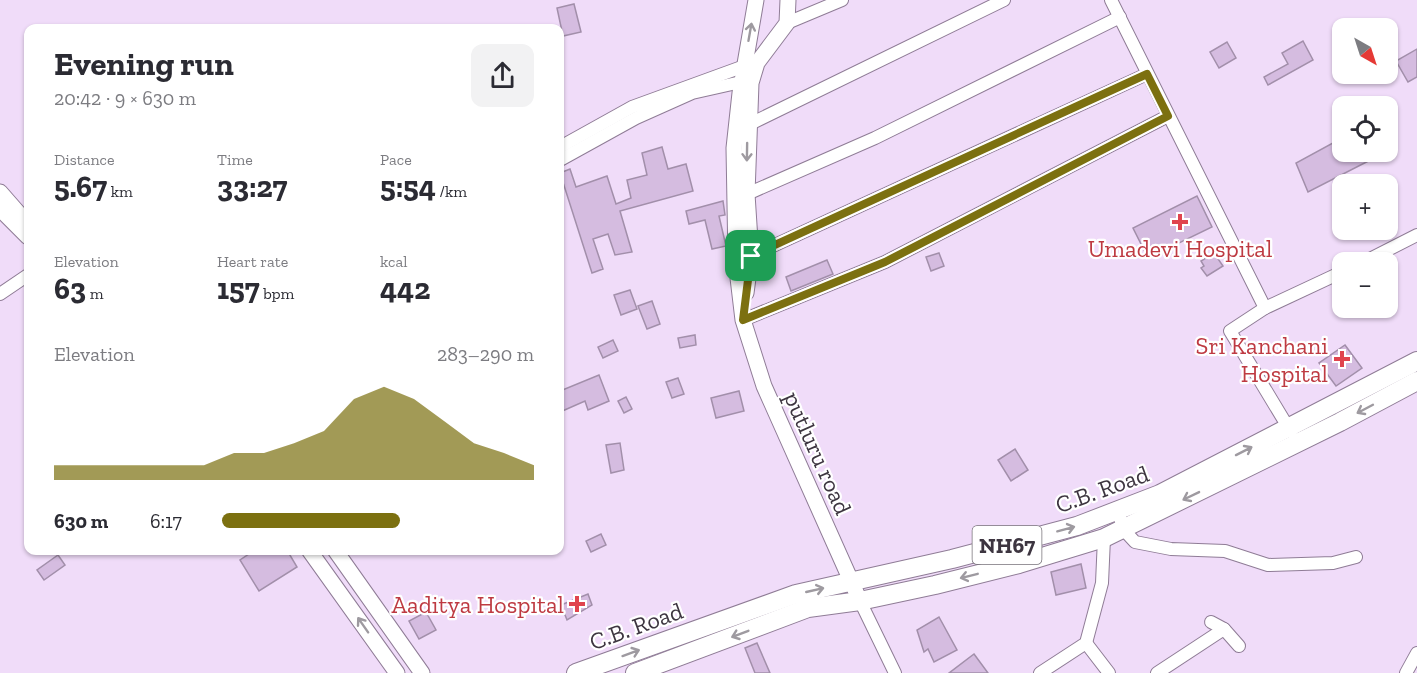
<!DOCTYPE html>
<html lang="en">
<head>
<meta charset="utf-8">
<style>
	:root { --surface:#fff; --page:#f2f2f3; --text:#2b2b33; --muted:#7c7c81; --accent:#7c7010 }
	body { margin:0; font-family:"Zilla Slab",serif; background:var(--page); color:var(--text); height:100vh; display:flex; flex-direction:column; font-size:22px; white-space:nowrap }
	* { box-sizing:border-box; margin:0 }
	p { font-size:20px; color:var(--muted) }
	.icon { flex:none; width:33px; height:33px; fill:none; stroke:currentColor; stroke-width:2; stroke-linecap:round; stroke-linejoin:round }
	.map { position:relative; flex:1; overflow:hidden }
	.panel { position:absolute; left:24px; top:24px; width:540px; height:531px; display:flex; flex-direction:column; background:var(--surface); border-radius:12px; box-shadow:0 2px 4px #0004 }
	.panel>* { flex:none }
	.needle { width:39px; rotate:141deg }
	.buttons { position:absolute; left:1332px; top:18px; display:grid; gap:12px }
	.buttons a { display:grid; place-items:center; width:66px; height:66px; border-radius:12px; background:var(--surface); box-shadow:0 2px 4px #0004; font-size:30px }
	.pin { position:absolute; display:grid; place-items:center; width:51px; height:51px; color:#fff; margin:-26px; border-radius:12px; box-shadow:0 3px 9px #0006 }
	.round { display:grid; place-items:center; flex:none; width:63px; height:63px; border-radius:12px; background:var(--page) }
	.overview { display:flex; align-items:center; justify-content:space-between; height:102px; padding:0 30px }
	h1 { font-size:33px; font-weight:700; line-height:45px }
	.figures { display:grid; grid-template-columns:repeat(3,1fr); gap:9px; height:102px; padding:6px 30px }
	.figures div { display:grid; align-content:center }
	.figures b { font-size:30px; font-weight:700 }
	.figures small { font-size:16px; font-weight:400 }
	.figures p { font-size:16px }
	.chart { height:168px; padding:12px 30px }
	.chart p { display:flex; justify-content:space-between }
	.chart svg { width:100%; height:108px; margin-top:6px; fill:var(--accent); opacity:.7 }
	ul { padding:0 30px; list-style:none; font-size:20px }
	li { display:grid; grid-template-columns:96px 72px 1fr; align-items:center; height:45px }
	li i { height:15px; border-radius:8px; background:var(--accent) }
	.map>svg:first-child { display:block }
</style>
</head>
<body>
<div class="map">
<svg width="1417" height="673" viewBox="0 0 1417 673">
	<rect width="100%" height="100%" fill="#f0dcf9"/>
	<g fill="#d5bce0" stroke="#a28faa" stroke-width="1.5">
		<polygon points="574,4 581,32 563,36 557,8"/>
		<polygon points="1303,41 1313,60 1268,85 1264,77 1288,64 1282,53"/>
		<polygon points="1227,42 1236,58 1219,68 1210,52"/>
		<polygon points="1417,49 1417,77 1408,82 1396,61"/>
		<polygon points="1342,138 1342,152 1386,152 1308,192 1296,163"/>
		<polygon points="662,147 668,169 686,164 693,191 620,211 632,252 615,255 608,234 593,239 603,269 592,273 560,173 570,169 576,187 607,176 616,204 631,198 627,180 647,175 642,153"/>
		<polygon points="1197,196 1212,227 1148,258 1133,228"/>
		<polygon points="723,201 725,215 719,216 726,246 712,249 705,220 689,224 686,211"/>
		<polygon points="939,253 944,266 931,271 926,257"/>
		<polygon points="1214,253 1223,266 1207,276 1201,268 1204,266 1201,261"/>
		<polygon points="827,260 833,274 791,291 786,277"/>
		<polygon points="630,290 637,309 621,315 614,295"/>
		<polygon points="652,301 660,324 647,329 638,306"/>
		<polygon points="695,335 696,345 680,348 678,338"/>
		<polygon points="613,340 618,351 603,358 598,347"/>
		<polygon points="1345,345 1362,368 1336,386 1319,363"/>
		<polygon points="599,375 609,401 588,410 585,401 560,412 560,391"/>
		<polygon points="678,378 684,394 672,398 666,382"/>
		<polygon points="739,391 744,411 716,418 711,398"/>
		<polygon points="626,397 632,409 624,413 618,401"/>
		<polygon points="620,443 624,470 611,473 606,445"/>
		<polygon points="1015,449 1028,470 1011,481 998,460"/>
		<polygon points="601,534 606,545 591,552 586,541"/>
		<polygon points="255,550 287,550 297,567 259,591 240,560"/>
		<polygon points="58,555 65,565 44,580 37,570"/>
		<polygon points="1081,564 1086,588 1056,595 1051,572"/>
		<polygon points="588,594 592,605 567,620 561,605"/>
		<polygon points="426,612 436,630 419,639 409,621"/>
		<polygon points="939,617 957,650 934,662 928,649 924,652 917,630"/>
		<polygon points="757,643 770,673 755,673 745,648"/>
		<polygon points="974,654 988,673 949,673"/>
	</g>
	<g fill="none" stroke-linecap="round" stroke-linejoin="round">
		<defs>
			<g id="minor">
				<polyline points="1111,0 1265,308 1230,331 1291,432"/>
				<polyline points="787,23 842,0"/>
				<polyline points="748,125 1004,0"/>
				<polyline points="560,147 632,107 750,64"/>
				<polyline points="560,160 636,118 692,93 741,82 750,83"/>
				<polyline points="747,194 875,138 1120,17"/>
				<polyline points="751,256 1147,74"/>
				<polyline points="1364,262 1417,235"/>
				<polyline points="0,294 28,275"/>
				<polyline points="1265,308 1342,272"/>
				<polyline points="743,320 885,262 1168,116"/>
				<polyline points="1118,510 1123,529 1135,542 1171,549 1225,551 1268,565 1333,563 1356,557"/>
				<polyline points="860,601 895,673"/>
				<polyline points="1211,622 1224,629 1239,646"/>
				<polyline points="1086,643 1109,673"/>
				<polyline points="1040,673 1086,643 1102,583 1104,538"/>
				<polyline points="1157,673 1224,629"/>
				<polyline points="1406,673 1417,653"/>
			</g>
			<g id="major">
				<polyline points="756,0 740,93 734,148 736,261 743,320 764,386 860,601"/>
				<polyline points="0,192 28,224"/>
				<polyline points="0,209 28,237"/>
				<polyline points="746,293 751,256 747,194 751,83 757,63 787,23 788,0"/>
				<polyline points="309,550 397,673"/>
				<polyline points="335,550 422,673"/>
			</g>
			<g id="highway">
				<polyline points="576,673 796,594 952,559 1077,526 1160,494 1417,361"/>
				<polyline points="635,673 808,608 860,601 935,585 1019,564 1104,538 1340,422 1417,381"/>
			</g>
		</defs>
		<use href="#minor" stroke="#8f7c96" stroke-width="14"/>
		<use href="#major" stroke="#8f7c96" stroke-width="17"/>
		<use href="#highway" stroke="#8f7c96" stroke-width="20"/>
		<use href="#minor" stroke="#fff" stroke-width="12"/>
		<use href="#major" stroke="#fff" stroke-width="15"/>
		<use href="#highway" stroke="#fff" stroke-width="18"/>
	</g>
	<defs><path id="oneway-shaft" d="M-6 0H5M1.5-3L5.5 0L1.5 3" fill="none" stroke-width="1.6" stroke-linecap="round" stroke-linejoin="round" transform="scale(1.5)"/></defs>
	<g stroke="#9e9aa0">
		<use href="#oneway-shaft" transform="translate(750 32) rotate(-80)"/>
		<use href="#oneway-shaft" transform="translate(747 152) rotate(91)"/>
		<use href="#oneway-shaft" transform="translate(1365 409) rotate(152)"/>
		<use href="#oneway-shaft" transform="translate(1244 451) rotate(-27)"/>
		<use href="#oneway-shaft" transform="translate(1191 496) rotate(154)"/>
		<use href="#oneway-shaft" transform="translate(1066 529) rotate(-15)"/>
		<use href="#oneway-shaft" transform="translate(969 576) rotate(166)"/>
		<use href="#oneway-shaft" transform="translate(815 590) rotate(-13)"/>
		<use href="#oneway-shaft" transform="translate(363 625) rotate(-125)"/>
		<use href="#oneway-shaft" transform="translate(740 634) rotate(159)"/>
		<use href="#oneway-shaft" transform="translate(631 653) rotate(-20)"/>
	</g>
	<g fill="none" stroke-linecap="round" stroke-linejoin="round">
		<defs>
			<polygon id="route" points="1147,74 1168,116 885,262 743,320 751,256"/>
		</defs>
		<use href="#route" stroke="#fff" stroke-width="12"/>
		<use href="#route" stroke="#7c7010" stroke-width="8"/>
	</g>
	<g fill="#e0444e" stroke="#fff" stroke-width="2">
		<path d="M1177 213h6v6h6v6h-6v6h-6v-6h-6v-6h6z"/>
		<path d="M1339 350h6v6h6v6h-6v6h-6v-6h-6v-6h6z"/>
		<path d="M574 595h6v6h6v6h-6v6h-6v-6h-6v-6h6z"/>
	</g>
	<g text-anchor="middle" dominant-baseline="central" stroke-width="4.5" stroke-linejoin="round" paint-order="stroke">
		<rect fill="#fff" stroke="#777279" stroke-width="1.5" x="972.5" y="526" width="69" height="38" rx="4.5"/>
		<g font-size="22" font-weight="bold" fill="#3d3540">
			<text x="1007" y="545">NH67</text>
		</g>
		<g font-size="24" fill="#be3a42" stroke="#fff" text-anchor="end">
			<text x="1180" y="248" text-anchor="middle">Umadevi Hospital</text>
			<text x="1328" y="345">Sri Kanchani<tspan x="1328" dy="28">Hospital</tspan></text>
			<text x="564" y="604">Aaditya Hospital</text>
		</g>
		<g font-size="24" fill="#3d3540" stroke="#fff">
			<text transform="translate(818 453) rotate(66)">putluru road</text>
			<text transform="translate(1102 489) rotate(-20)">C.B. Road</text>
			<text transform="translate(636 626) rotate(-20)">C.B. Road</text>
		</g>
	</g>
</svg>
<div class="buttons">
<a><svg class="needle" viewBox="-14 -14 28 28"><path d="M0-13l5 13h-10z" fill="#e53935"/><path d="M0 13l5-13h-10z" fill="#7c7c81"/></svg></a>
<a><svg class="icon" aria-label="locate" viewBox="0 0 24 24"><circle cx="12" cy="12" r="6"/><path d="M12 2v4M12 18v4M2 12h4M18 12h4"/></svg></a>
<a>+</a>
<a>−</a>
</div>
<div class="pin" style="left:751px;top:256px;background:#1e9e55"><svg class="icon" aria-label="arrive" viewBox="0 0 24 24"><path d="M6 21V4h12l-3 4 3 4H6"/></svg></div>
<section class="panel">
<div class="overview"><div><h1>Evening run</h1><p>20:42 · 9 × 630 m</p></div><a class="round"><svg class="icon" aria-label="share" viewBox="0 0 24 24"><path d="M12 15V3M7 8l5-5 5 5M5 13v7h14v-7"/></svg></a></div>
<div class="figures">
<div><p>Distance</p><b>5.67<small> km</small></b></div>
<div><p>Time</p><b>33:27</b></div>
<div><p>Pace</p><b>5:54<small> /km</small></b></div>
</div>
<div class="figures">
<div><p>Elevation</p><b>63<small> m</small></b></div>
<div><p>Heart rate</p><b>157<small> bpm</small></b></div>
<div><p>kcal</p><b>442</b></div>
</div>
<div class="chart"><p><span>Elevation</span>283–290 m</p>
<svg viewBox="0 0 160 44" preserveAspectRatio="none"><path d="M0 44V38L10 38L20 38L30 38L40 38L50 38L60 33L70 33L80 29L90 24L100 11L110 6L120 11L130 20L140 29L150 33L160 38V44z"/></svg>
</div>
<ul>
<li><b>630 m</b>6:17<i style="width:57%"></i></li>
</ul>
</section>
</div>
</body>
</html>
